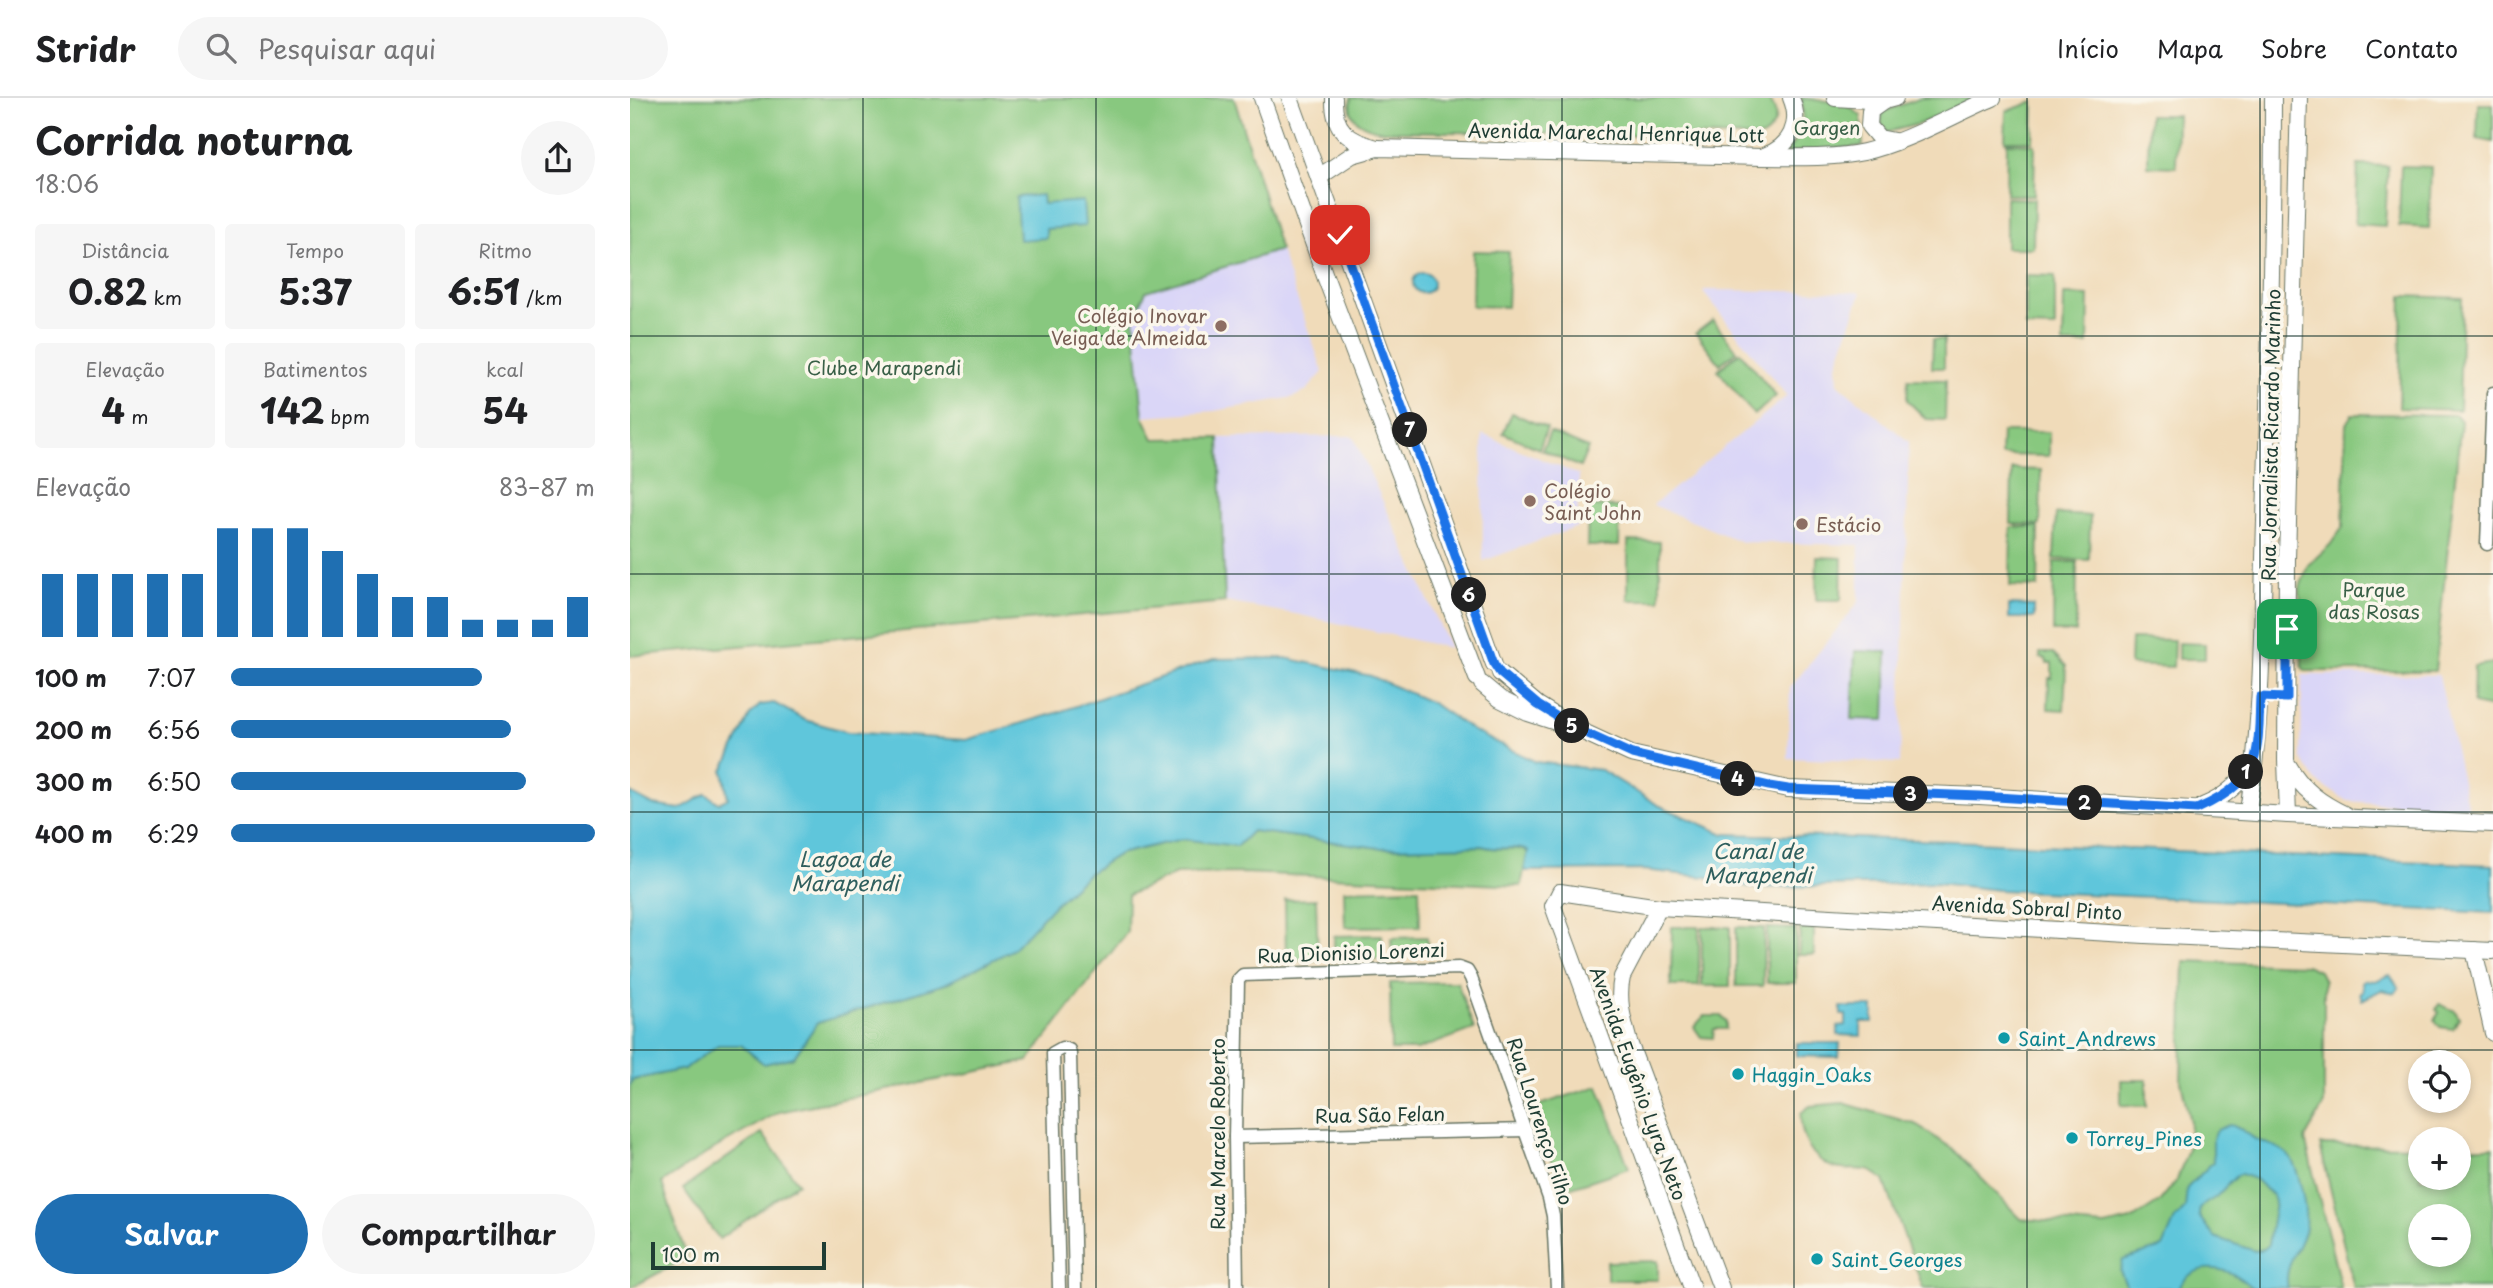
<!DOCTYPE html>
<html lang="pt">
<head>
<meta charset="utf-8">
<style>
	:root { --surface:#fff; --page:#f6f6f6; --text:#202124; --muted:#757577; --line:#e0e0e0; --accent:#1f6fb2 }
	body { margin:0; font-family:"Playpen Sans",sans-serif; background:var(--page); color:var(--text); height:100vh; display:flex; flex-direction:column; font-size:26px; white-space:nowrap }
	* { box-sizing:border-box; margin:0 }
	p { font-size:23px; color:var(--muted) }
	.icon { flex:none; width:38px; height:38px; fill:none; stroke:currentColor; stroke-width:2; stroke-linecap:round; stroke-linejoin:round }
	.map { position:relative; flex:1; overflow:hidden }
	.details { display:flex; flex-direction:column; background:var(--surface); width:630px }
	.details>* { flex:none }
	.buttons { position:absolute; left:1778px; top:952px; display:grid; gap:14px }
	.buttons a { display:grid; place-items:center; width:63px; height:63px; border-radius:50%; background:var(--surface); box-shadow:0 4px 10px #0003; font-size:35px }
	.scale { position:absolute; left:21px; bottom:18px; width:175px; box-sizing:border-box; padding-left:7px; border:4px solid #1f3d34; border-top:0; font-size:19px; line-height:24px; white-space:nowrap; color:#1f3d34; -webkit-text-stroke:5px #fbf7ec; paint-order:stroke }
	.pin { position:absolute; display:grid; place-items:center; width:60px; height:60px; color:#fff; margin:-30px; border-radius:14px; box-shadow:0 4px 10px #0006 }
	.km { position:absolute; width:35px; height:35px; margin:-18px; border-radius:50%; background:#222; color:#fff; font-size:19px; line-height:35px; text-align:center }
	.round { display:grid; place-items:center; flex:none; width:74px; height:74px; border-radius:37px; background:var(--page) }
	.head { display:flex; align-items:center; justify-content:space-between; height:119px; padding:0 35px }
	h1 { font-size:38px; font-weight:700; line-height:52px }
	.figures { display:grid; grid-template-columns:repeat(3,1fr); gap:10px; height:119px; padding:7px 35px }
	.figures div { display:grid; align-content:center; border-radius:7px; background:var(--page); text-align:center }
	.figures b { font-size:35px; font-weight:700 }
	.figures small { font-size:19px; font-weight:400 }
	.figures p { font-size:19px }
	.chart { height:196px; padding:14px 35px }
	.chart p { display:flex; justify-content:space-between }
	.chart svg { width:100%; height:126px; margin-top:7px; stroke:var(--accent); stroke-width:6 }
	.action { display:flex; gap:14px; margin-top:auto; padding:14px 35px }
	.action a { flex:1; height:80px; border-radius:42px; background:var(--accent); color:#fff; font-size:28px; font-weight:700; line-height:80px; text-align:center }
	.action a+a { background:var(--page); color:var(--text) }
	ul { padding:0 35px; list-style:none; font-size:23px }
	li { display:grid; grid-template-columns:112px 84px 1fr; align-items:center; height:52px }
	li i { height:18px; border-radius:9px; background:var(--accent) }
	header { display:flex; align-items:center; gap:42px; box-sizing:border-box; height:98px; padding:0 35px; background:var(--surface); border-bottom:2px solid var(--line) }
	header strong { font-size:33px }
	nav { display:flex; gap:38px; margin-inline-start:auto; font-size:24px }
	.search { width:490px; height:63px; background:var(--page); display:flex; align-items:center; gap:18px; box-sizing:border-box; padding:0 24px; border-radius:38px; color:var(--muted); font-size:26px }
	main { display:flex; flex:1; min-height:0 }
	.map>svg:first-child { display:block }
</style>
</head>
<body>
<header>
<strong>Stridr</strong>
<div class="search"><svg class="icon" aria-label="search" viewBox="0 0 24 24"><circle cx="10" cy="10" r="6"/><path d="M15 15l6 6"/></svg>Pesquisar aqui</div>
<nav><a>Início</a><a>Mapa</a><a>Sobre</a><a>Contato</a></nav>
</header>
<main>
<section class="details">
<div class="head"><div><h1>Corrida noturna</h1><p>18:06</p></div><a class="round"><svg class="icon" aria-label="share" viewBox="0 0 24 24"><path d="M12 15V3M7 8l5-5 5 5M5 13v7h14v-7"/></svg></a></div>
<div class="figures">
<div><p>Distância</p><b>0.82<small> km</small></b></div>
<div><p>Tempo</p><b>5:37</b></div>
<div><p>Ritmo</p><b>6:51<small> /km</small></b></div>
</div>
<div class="figures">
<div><p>Elevação</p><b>4<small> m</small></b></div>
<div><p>Batimentos</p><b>142<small> bpm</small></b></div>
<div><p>kcal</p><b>54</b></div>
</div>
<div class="chart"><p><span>Elevação</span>83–87 m</p>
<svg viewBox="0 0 160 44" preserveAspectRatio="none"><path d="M5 44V22M15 44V22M25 44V22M35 44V22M45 44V22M55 44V6M65 44V6M75 44V6M85 44V14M95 44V22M105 44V30M115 44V30M125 44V38M135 44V38M145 44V38M155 44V30"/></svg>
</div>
<ul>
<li><b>100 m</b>7:07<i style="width:69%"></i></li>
<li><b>200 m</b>6:56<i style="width:77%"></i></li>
<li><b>300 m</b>6:50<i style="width:81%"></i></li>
<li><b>400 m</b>6:29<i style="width:100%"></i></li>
</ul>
<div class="action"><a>Salvar</a><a>Compartilhar</a></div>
</section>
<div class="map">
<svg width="1863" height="1190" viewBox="0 0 1863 1190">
	<rect width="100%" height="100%" fill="#fbf7ec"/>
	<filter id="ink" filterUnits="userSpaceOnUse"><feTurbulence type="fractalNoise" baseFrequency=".0143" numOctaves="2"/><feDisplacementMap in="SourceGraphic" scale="14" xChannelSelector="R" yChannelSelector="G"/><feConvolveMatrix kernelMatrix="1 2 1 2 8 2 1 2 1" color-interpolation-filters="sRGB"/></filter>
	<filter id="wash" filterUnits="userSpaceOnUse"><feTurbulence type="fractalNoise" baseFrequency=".00686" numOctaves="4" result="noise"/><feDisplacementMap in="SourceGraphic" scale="28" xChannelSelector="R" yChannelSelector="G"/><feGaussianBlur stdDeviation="1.57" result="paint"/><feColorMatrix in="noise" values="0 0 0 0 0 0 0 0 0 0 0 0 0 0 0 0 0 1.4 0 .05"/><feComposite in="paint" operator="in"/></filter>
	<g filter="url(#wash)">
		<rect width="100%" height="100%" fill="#f0dbb9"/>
		<g fill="#dad6f7">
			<polygon points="650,152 693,274 677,292 664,299 584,313 513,318 504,220 516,193"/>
			<polygon points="1075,192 1231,194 1207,266 1208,286 1279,344 1270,665 1158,660 1160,590 1229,504 1229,447 1112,444 1023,407 1157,298 1073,194"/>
			<polygon points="852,336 949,377 947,429 853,463"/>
			<polygon points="723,338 820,550 666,516 595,504 589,340"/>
			<polygon points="1672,577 1809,577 1838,711 1717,703 1686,683 1671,660"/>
		</g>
		<g fill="#88c87f" stroke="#54825a" stroke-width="2" fill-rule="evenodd">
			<polygon points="0,0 604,0 650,152 516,193 504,220 513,318 524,341 589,340 595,504 0,558"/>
			<path d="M721 0H1137C1150 13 1148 29 1132 39L754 33C735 30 716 23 721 0Z"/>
			<path d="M1171 0 1215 5 1231 18 1233 48 1155 55C1171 39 1176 23 1171 0Z"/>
			<polygon points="1291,0 1348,0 1289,26 1257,34 1251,25 1252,14"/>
			<polygon points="1404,4 1403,43 1375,43 1376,13"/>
			<polygon points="1848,6 1863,6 1863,44 1847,41"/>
			<polygon points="1519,17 1547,17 1546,69 1518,68"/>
			<polygon points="1377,45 1405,46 1404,97 1376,97"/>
			<polygon points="1728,67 1758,68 1755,128 1725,126"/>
			<polygon points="1771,68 1801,69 1799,130 1769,128"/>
			<polygon points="1376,100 1404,101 1403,150 1376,150"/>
			<polygon points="843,153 879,154 877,209 842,208"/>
			<polygon points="1396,177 1425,178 1425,230 1396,229"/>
			<polygon points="1434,197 1459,198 1458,246 1433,246"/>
			<polygon points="1772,198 1832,200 1829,312 1769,310"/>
			<polygon points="1083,222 1107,253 1090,266 1066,235"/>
			<polygon points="1303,241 1314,241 1314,270 1302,270"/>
			<polygon points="1110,254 1146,298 1124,317 1088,272"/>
			<polygon points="1278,281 1316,282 1315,322 1296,321 1277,302"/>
			<polygon points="882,315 917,330 909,351 873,335"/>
			<polygon points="1722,316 1826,317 1831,323 1805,573 1676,573 1672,569 1670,489 1678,467 1700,447 1713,429 1716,326"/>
			<polygon points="920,334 958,350 950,369 912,352"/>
			<polygon points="1372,334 1419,334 1419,358 1371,357"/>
			<polygon points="1382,371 1411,372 1410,427 1381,426"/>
			<polygon points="958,408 990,409 989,448 957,448"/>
			<polygon points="1426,416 1460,418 1459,462 1424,461"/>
			<polygon points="1381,429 1409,429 1408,489 1380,488"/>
			<polygon points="998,443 1030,444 1030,502 998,502"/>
			<polygon points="1187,459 1212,460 1211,502 1186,502"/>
			<polygon points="1424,464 1447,464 1446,534 1423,534"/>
			<polygon points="1501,541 1544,542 1543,569 1500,567"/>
			<polygon points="1548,545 1575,546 1575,561 1548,561"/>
			<polygon points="1225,553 1257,554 1255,622 1222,621"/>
			<polygon points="1410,555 1423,555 1436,568 1434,612 1418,611 1419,580 1422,580 1422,565 1417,565 1416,561 1410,560"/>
			<polygon points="1863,565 1863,610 1843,606 1844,568"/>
			<path d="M622 733 750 750 852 748C871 754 881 747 898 753L891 788 614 775 546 776 498 797 497 834 398 963 149 1014 82 1052 32 1085 57 1160 0 1190V987L3 982 54 971 88 947H111L134 966 164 959 187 925 315 886 425 806 459 775 489 756 552 741 607 748Z"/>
			<polygon points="789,790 790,828 715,829 714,792"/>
			<polygon points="686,801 688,862 656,862 655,802"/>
			<polygon points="1042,829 1069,829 1069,888 1041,888"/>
			<rect x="1072" y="829" width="28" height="59"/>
			<polygon points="1106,829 1134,830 1133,888 1106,888"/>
			<polygon points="1137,830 1166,831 1166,885 1137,885"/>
			<polygon points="1170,831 1184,831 1184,857 1169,857"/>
			<polygon points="752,837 753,861 704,862 704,838"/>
			<polygon points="797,839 798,856 762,857 761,840"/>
			<path d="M1554 863 1676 867 1689 873 1694 883V1006L1675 1041 1711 1190H1293L1254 1082C1250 1079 1245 1075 1240 1073 1229 1069 1214 1074 1202 1069 1181 1061 1169 1036 1171 1015L1180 1008 1213 1005 1285 1026 1323 1051 1391 1121 1475 1128 1501 1122 1529 1104 1547 1082 1558 1051 1560 1024 1551 984Z"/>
			<polygon points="827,884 844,931 787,952 761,952 760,885"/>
			<polygon points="1809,906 1825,913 1829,920 1823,931 1810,929 1805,922 1809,914 1806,912"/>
			<polygon points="1074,918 1091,918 1096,923 1096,931 1084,931 1083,940 1071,939 1064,929"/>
			<polygon points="1491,982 1517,982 1517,1008 1491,1007"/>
			<polygon points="968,988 999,1070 933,1092 900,1010"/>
			<polygon points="132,1035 168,1085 89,1141 53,1091"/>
			<path d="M1690 1047 1790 1048V1080H1829V1049H1863V1190H1724ZM1829 1118V1157H1790V1118Z"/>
			<polygon points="1028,1163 1028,1182 977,1182 977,1164"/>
		</g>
		<g fill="#5ec6db" stroke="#3e8288" stroke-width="2" fill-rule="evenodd">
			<polygon points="412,97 413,106 453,103 455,128 416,131 416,140 389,142 386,99"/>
			<circle cx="793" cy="185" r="10"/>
			<polygon points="1379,507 1404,508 1404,520 1379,520"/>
			<path d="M655 560 741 578 802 605 845 634 906 664 971 672 1028 707 1094 736 1323 743 1863 767V815L1368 792 1307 785 1123 790 1084 780 1013 772 894 773 898 753C882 746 871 754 852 748L750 750 622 733 607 748 552 741 489 756 459 775 425 806 382 852 315 886 187 925 164 959 134 966 111 947H88L54 971 3 982 0 987V695L23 707 50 711 76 696 89 705 98 700 93 673 120 617 130 607 144 605 175 622 218 634 336 642 423 616 584 561Z"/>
			<polygon points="1760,877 1769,890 1765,895 1751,892 1732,902 1730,895 1733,894 1732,884 1734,882 1745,883"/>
			<polygon points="1211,909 1243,909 1243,924 1231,924 1231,938 1208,937 1208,928 1216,927 1216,917 1211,917"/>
			<polygon points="1167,945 1210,945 1209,959 1167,958"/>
			<path d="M1599 1027C1611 1028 1617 1037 1627 1042 1637 1046 1648 1048 1657 1056 1669 1067 1679 1118 1674 1134 1668 1153 1653 1168 1658 1190 1647 1190 1635 1190 1624 1190 1619 1189 1616 1184 1611 1181 1590 1166 1562 1166 1549 1190H1497L1490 1173 1493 1162 1533 1149 1545 1121 1555 1110 1557 1090 1583 1064V1040L1587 1032ZM1611 1076 1625 1081 1643 1098 1645 1104 1638 1147 1633 1151 1625 1153 1584 1139 1569 1118 1570 1109 1586 1099 1607 1077Z"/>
		</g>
	</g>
	<g filter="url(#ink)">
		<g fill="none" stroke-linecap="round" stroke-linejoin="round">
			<defs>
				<g id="street">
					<polyline points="1857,446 1863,295"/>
					<polyline points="605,1039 896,1032"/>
					<polyline points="429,1190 423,955 432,950 439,952 440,956 445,1190"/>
					<polyline points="607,1190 605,1039 608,882 613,877 829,870 837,873 841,880 919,1100 923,1118 927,1190"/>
				</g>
				<g id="secondary">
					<polyline points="632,0 695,178 847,580"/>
					<polyline points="660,0 864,566"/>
					<path d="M704 0C703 32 718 43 747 50"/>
					<polyline points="1205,0 1254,3 1265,0"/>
					<polyline points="1254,3 1240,13 1239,28 1249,40 1264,43"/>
					<path d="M1134 58C1160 49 1172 26 1161 0"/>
					<path d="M689 79 722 57 747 50 1132 59C1166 59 1200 61 1234 54 1275 45 1323 17 1363 0"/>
					<polyline points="870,575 908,607 924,617"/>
					<polyline points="852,586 870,601 898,615 947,631 1001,656 1158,691 1350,698 1658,717 1863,726"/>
					<path d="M1658 667C1672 692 1691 705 1716 717"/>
					<path d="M1573 708C1596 699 1610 685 1623 664"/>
					<path d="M1618 713C1633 617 1632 520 1635 423 1639 282 1643 141 1643 0"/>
					<polyline points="1658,717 1656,662 1657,462 1669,0"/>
					<path d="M1029 809 992 879C987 902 993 922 999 944L1091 1190"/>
					<polyline points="1844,852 1863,935"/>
					<polyline points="1062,1190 923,808 930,794 1029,809 1515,837 1863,853"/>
				</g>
			</defs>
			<use href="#street" stroke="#687463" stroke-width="15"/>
			<use href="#secondary" stroke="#687463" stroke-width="18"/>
			<use href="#street" stroke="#fff" stroke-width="12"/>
			<use href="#secondary" stroke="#fff" stroke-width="16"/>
		</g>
	</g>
	<g fill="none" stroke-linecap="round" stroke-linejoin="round" filter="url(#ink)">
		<defs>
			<path id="route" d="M710 137 864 566 870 575 908 607 947 631 1002 656 1139 688 1158 691 1350 698 1567 711C1590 701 1621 683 1626 655 1630 637 1629 618 1630 599L1657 600V531"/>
		</defs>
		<use href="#route" stroke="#fff" stroke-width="14"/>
		<use href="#route" stroke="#1a73e8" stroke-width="9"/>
	</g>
	<path fill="none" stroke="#1f3d34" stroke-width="2" stroke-opacity="0.55" d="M233 0V1190M466 0V1190M699 0V1190M932 0V1190M1164 0V1190M1397 0V1190M1630 0V1190M0 238H1863M0 476H1863M0 714H1863M0 952H1863"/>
	<g fill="#8d6e63" stroke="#fbf7ec" stroke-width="2.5">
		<circle cx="591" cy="228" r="7"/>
		<circle cx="900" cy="403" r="7"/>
		<circle cx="1172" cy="426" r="7"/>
	</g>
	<g fill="#0f9aa8" stroke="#fbf7ec" stroke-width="2.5">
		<circle cx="1374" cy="940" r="7"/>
		<circle cx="1108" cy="976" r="7"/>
		<circle cx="1442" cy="1040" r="7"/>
		<circle cx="1187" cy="1161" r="7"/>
	</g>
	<g text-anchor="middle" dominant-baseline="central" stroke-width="7" stroke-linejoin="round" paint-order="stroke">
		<g font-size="19" fill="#396047" stroke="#fbf7ec">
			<text x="1197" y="29">Gargen</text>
			<text x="254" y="269">Clube Marapendi</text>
			<text x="1744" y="491">Parque<tspan x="1744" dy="22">das Rosas</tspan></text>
		</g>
		<g font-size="19" fill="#1f3d34" stroke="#fbf7ec">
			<text transform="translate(986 34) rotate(1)">Avenida Marechal Henrique Lott</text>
			<text transform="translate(1640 337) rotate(-89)">Rua Jornalista Ricardo Marinho</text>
			<text transform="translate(1397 809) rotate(3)">Avenida Sobral Pinto</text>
			<text transform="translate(721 854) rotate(-2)">Rua Dionisio Lorenzi</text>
			<text transform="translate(1009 985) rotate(70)">Avenida Eugênio Lyra Neto</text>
			<text transform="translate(750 1016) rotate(-1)">Rua São Felan</text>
			<text transform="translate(911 1023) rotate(72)">Rua Lourenço Filho</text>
			<text transform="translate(587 1036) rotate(-90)">Rua Marcelo Roberto</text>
		</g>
		<g font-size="19" fill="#785e54" stroke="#fbf7ec" text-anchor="start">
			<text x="577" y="217" text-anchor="end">Colégio Inovar<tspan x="577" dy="22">Veiga de Almeida</tspan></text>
			<text x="914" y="392">Colégio<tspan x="914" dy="22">Saint John</tspan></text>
			<text x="1186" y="426">Estácio</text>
		</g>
		<g font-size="19" fill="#0d838f" stroke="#fbf7ec" text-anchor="start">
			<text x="1388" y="940">Saint_Andrews</text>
			<text x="1122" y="976">Haggin_Oaks</text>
			<text x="1456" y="1040">Torrey_Pines</text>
			<text x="1201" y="1161">Saint_Georges</text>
		</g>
		<g font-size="21" font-style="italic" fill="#2f5f5e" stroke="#fbf7ec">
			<text x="1128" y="752">Canal de<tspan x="1128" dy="24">Marapendi</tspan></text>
			<text x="215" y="760">Lagoa de<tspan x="215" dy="24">Marapendi</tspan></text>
		</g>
	</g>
</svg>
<div class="buttons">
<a><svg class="icon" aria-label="locate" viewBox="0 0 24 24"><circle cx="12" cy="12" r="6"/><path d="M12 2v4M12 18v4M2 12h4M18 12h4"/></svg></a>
<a>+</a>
<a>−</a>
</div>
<div class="scale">100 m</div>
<div class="pin" style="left:1657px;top:531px;background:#1e9e55"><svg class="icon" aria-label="arrive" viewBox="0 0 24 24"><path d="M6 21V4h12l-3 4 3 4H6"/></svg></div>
<div class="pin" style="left:710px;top:137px;background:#d93025"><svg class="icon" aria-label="check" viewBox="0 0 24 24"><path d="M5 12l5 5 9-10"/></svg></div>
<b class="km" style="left:1616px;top:674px">1</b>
<b class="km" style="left:1455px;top:705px">2</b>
<b class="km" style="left:1281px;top:696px">3</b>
<b class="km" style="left:1108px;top:681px">4</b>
<b class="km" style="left:942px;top:628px">5</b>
<b class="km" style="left:839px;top:497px">6</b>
<b class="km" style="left:780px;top:332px">7</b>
</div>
</main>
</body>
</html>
